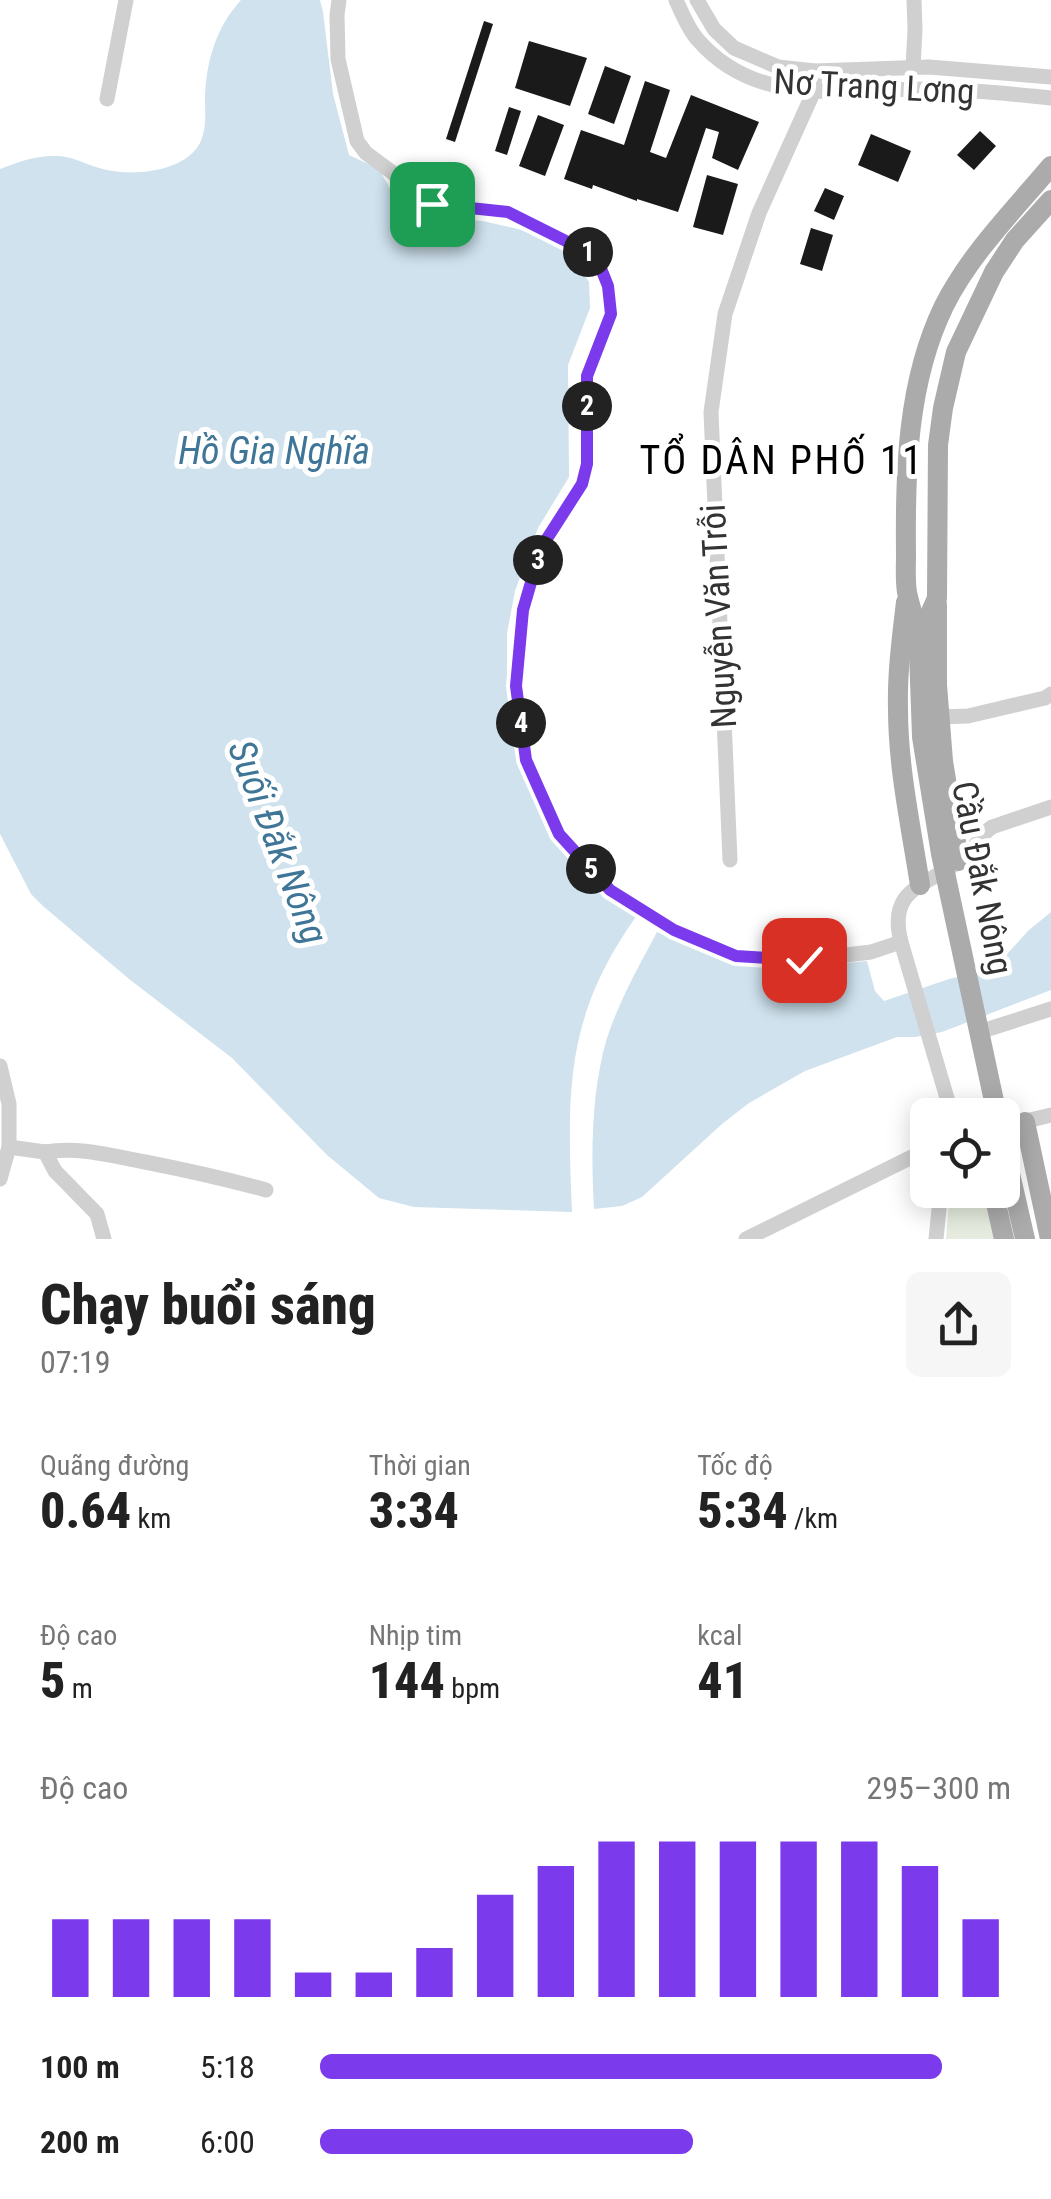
<!DOCTYPE html>
<html lang="vi">
<head>
<meta charset="utf-8">
<style>
	:root { --surface:#fff; --page:#f6f6f6; --text:#222; --muted:#767676; --accent:#7c3aed }
	body { margin:0; font-family:"Roboto Condensed",sans-serif; background:var(--page); color:var(--text); height:100vh; display:flex; flex-direction:column; font-size:38px; white-space:nowrap }
	* { box-sizing:border-box; margin:0 }
	p { font-size:32px; color:var(--muted) }
	.icon { flex:none; width:55px; height:55px; fill:none; stroke:currentColor; stroke-width:2; stroke-linecap:round; stroke-linejoin:round }
	.map { position:relative; height:1239px; overflow:hidden }
	.side { display:flex; flex-direction:column; background:var(--surface); flex:1 }
	.side>* { flex:none }
	.buttons { position:absolute; left:910px; top:1098px; display:grid; gap:20px }
	.buttons a { display:grid; place-items:center; width:110px; height:110px; border-radius:15px; background:var(--surface); box-shadow:0 5px 25px #0003; font-size:50px }
	.pin { position:absolute; display:grid; place-items:center; width:85px; height:85px; color:#fff; margin:-42px; border-radius:20px; box-shadow:0 5px 15px #0006 }
	.km { position:absolute; width:50px; height:50px; margin:-25px; border-radius:50%; background:#222; color:#fff; font-size:28px; line-height:50px; text-align:center }
	.round { display:grid; place-items:center; flex:none; width:105px; height:105px; border-radius:15px; background:var(--page) }
	.overview { display:flex; align-items:center; justify-content:space-between; height:170px; padding:0 40px }
	h1 { font-size:55px; font-weight:800; line-height:75px }
	.metrics { display:grid; grid-template-columns:repeat(3,1fr); gap:15px; height:170px; padding:10px 40px }
	.metrics div { display:grid; align-content:center }
	.metrics b { font-size:50px; font-weight:800 }
	.metrics small { font-size:28px; font-weight:400 }
	.metrics p { font-size:28px }
	.chart { height:280px; padding:20px 40px }
	.chart p { display:flex; justify-content:space-between }
	.chart svg { width:100%; height:180px; margin-top:10px; stroke:var(--accent); stroke-width:6 }
	ul { padding:0 40px; list-style:none; font-size:32px }
	li { display:grid; grid-template-columns:160px 120px 1fr; align-items:center; height:75px }
	li i { height:25px; border-radius:12px; background:var(--accent) }
	.map>svg:first-child { display:block }
</style>
</head>
<body>
<div class="map">
<svg width="1051" height="1239" viewBox="0 0 1051 1239">
	<rect width="100%" height="100%" fill="#fff"/>
	<polygon fill="#e6ecdf" points="950,1190 986,1190 997,1239 946,1239"/>
	<g fill="#cfe2ee">
		<path d="M241 0H320L323 12 333 94 349 155 379 169 396 199 414 215 483 221 531 232 556 244 574 258 589 282 590 308 568 365 569 477 538 528 515 591 507 633V693L517 750 541 807 640 911C564 1016 567 1089 572 1212L414 1207 379 1198 327 1155 232 1058 129 979 43 906 31 894 0 834V169C20 161 37 155 59 156 75 157 88 166 103 169 132 177 185 172 200 143 207 128 205 114 205 98 206 62 216 27 241 0Z"/>
		<path d="M1051 912V990L942 1032 915 1037H897L805 1071 749 1103 722 1124 642 1197 622 1206 594 1209C591 1154 591 1092 607 1038 619 1001 639 966 657 932L708 954 784 969 867 961 875 991 884 1001 949 979 984 971 997 965 1029 930Z"/>
	</g>
	<g fill="#1a1a1a">
		<polygon points="484,21 493,24 455,142 446,139"/>
		<polygon points="529,41 587,58 570,106 515,88"/>
		<polygon points="605,66 631,76 614,124 588,114"/>
		<polygon points="645,81 670,90 650,152 666,158 691,95 759,122 738,170 712,158 719,132 706,128 678,212 637,199 637,201 593,185 592,189 564,179 581,130 624,145"/>
		<polygon points="509,107 521,111 507,155 495,151"/>
		<polygon points="538,115 564,125 545,176 519,166"/>
		<polygon points="980,131 996,146 974,170 957,155"/>
		<polygon points="871,134 911,151 898,182 858,165"/>
		<polygon points="707,175 738,184 723,235 693,227"/>
		<polygon points="825,188 844,196 834,220 814,211"/>
		<polygon points="811,228 833,235 822,271 800,264"/>
	</g>
	<g fill="none" stroke-linecap="round" stroke-linejoin="round">
		<g stroke="#d0d0d0" stroke-width="15">
			<polyline points="339,0 337,15 338,59 357,141 366,153 397,176 405,195 412,201 508,212 596,256 608,286 611,314 587,376 587,464 582,484 541,548 523,610 517,686 525,761 559,834 610,890 674,930 736,957 804,960 871,952 901,942"/>
			<path d="M676 0C682 13 688 29 698 40 758 109 847 89 928 89 969 89 1011 94 1051 98"/>
			<polyline points="697,0 714,29 734,48 778,67 815,71 929,67 1051,77"/>
			<polyline points="913,67 915,30 914,0"/>
			<polyline points="107,99 126,0"/>
			<polyline points="939,717 968,716 1045,698 1051,694"/>
			<polyline points="730,860 711,412 725,314 759,213 814,91 815,71"/>
			<polyline points="979,1032 1051,1009"/>
			<polyline points="0,1066 9,1104 9,1147 0,1179"/>
			<path d="M952 1115 901 942C886 884 932 886 966 856 976 847 980 835 992 827L1051 807"/>
			<polyline points="1002,1127 1051,1115"/>
			<polyline points="9,1147 45,1152 55,1171 97,1214 104,1239"/>
			<path d="M45 1152C79 1146 112 1156 145 1162 186 1170 226 1179 266 1190"/>
			<polyline points="746,1239 928,1149"/>
			<polyline points="936,1239 941,1190"/>
		</g>
		<g stroke="#ababab" stroke-width="20">
			<path d="M906 602C902 637 897 673 898 709 898 768 911 827 920 885"/>
			<polyline points="937,604 937,685 943,761 959,861"/>
			<polyline points="920,636 937,598 938,445 943,408 956,352 994,272 1015,240 1051,200"/>
			<path d="M919 652C920 630 911 613 907 592 905 580 906 566 906 554 905 471 907 382 944 306 970 254 1014 210 1051 166"/>
			<polyline points="1025,1122 1050,1239"/>
			<polyline points="1002,1139 1025,1239"/>
			<polyline points="993,1190 1004,1239"/>
		</g>
		<polyline stroke="#ababab" stroke-width="20" points="919,652 922,737 941,854 997,1115"/>
	</g>
	<g fill="none" stroke-linecap="round" stroke-linejoin="round">
		<defs>
			<polyline id="route" points="432,204 508,212 596,256 608,286 611,314 587,376 587,464 582,484 541,548 523,610 516,686 526,760 559,834 610,890 674,930 736,956 804,960"/>
		</defs>
		<use href="#route" stroke="#fff" stroke-width="20"/>
		<use href="#route" stroke="#7c3aed" stroke-width="12"/>
	</g>
	<g text-anchor="middle" dominant-baseline="central" stroke-width="10" stroke-linejoin="round" paint-order="stroke">
		<g font-size="35" fill="#333" stroke="#fff">
			<text transform="translate(874 87) rotate(3)">Nơ Trang Lơng</text>
			<text transform="translate(719 616) rotate(-93)">Nguyễn Văn Trỗi</text>
			<text transform="translate(982 878) rotate(79)">Cầu Đắk Nông</text>
		</g>
		<g font-size="38" font-style="italic" fill="#3f7597" stroke="#fff">
			<text x="274" y="451">Hồ Gia Nghĩa</text>
			<text transform="translate(278 842) rotate(69)">Suối Đắk Nông</text>
		</g>
		<g font-size="40" letter-spacing="2.5" fill="#000" stroke="#fff">
			<text x="782" y="460">TỔ DÂN PHỐ 11</text>
		</g>
	</g>
</svg>
<div class="buttons">
<a><svg class="icon" aria-label="locate" viewBox="0 0 24 24"><circle cx="12" cy="12" r="6"/><path d="M12 2v4M12 18v4M2 12h4M18 12h4"/></svg></a>
</div>
<div class="pin" style="left:432px;top:204px;background:#1e9e55"><svg class="icon" aria-label="arrive" viewBox="0 0 24 24"><path d="M6 21V4h12l-3 4 3 4H6"/></svg></div>
<div class="pin" style="left:804px;top:960px;background:#d93025"><svg class="icon" aria-label="check" viewBox="0 0 24 24"><path d="M5 12l5 5 9-10"/></svg></div>
<b class="km" style="left:588px;top:252px">1</b>
<b class="km" style="left:587px;top:406px">2</b>
<b class="km" style="left:538px;top:560px">3</b>
<b class="km" style="left:521px;top:723px">4</b>
<b class="km" style="left:591px;top:869px">5</b>
</div>
<section class="side">
<div class="overview"><div><h1>Chạy buổi sáng</h1><p>07:19</p></div><a class="round"><svg class="icon" aria-label="share" viewBox="0 0 24 24"><path d="M12 15V3M7 8l5-5 5 5M5 13v7h14v-7"/></svg></a></div>
<div class="metrics">
<div><p>Quãng đường</p><b>0.64<small> km</small></b></div>
<div><p>Thời gian</p><b>3:34</b></div>
<div><p>Tốc độ</p><b>5:34<small> /km</small></b></div>
</div>
<div class="metrics">
<div><p>Độ cao</p><b>5<small> m</small></b></div>
<div><p>Nhịp tim</p><b>144<small> bpm</small></b></div>
<div><p>kcal</p><b>41</b></div>
</div>
<div class="chart"><p><span>Độ cao</span>295–300 m</p>
<svg viewBox="0 0 160 44" preserveAspectRatio="none"><path d="M5 44V25M15 44V25M25 44V25M35 44V25M45 44V38M55 44V38M65 44V32M75 44V19M85 44V12M95 44V6M105 44V6M115 44V6M125 44V6M135 44V6M145 44V12M155 44V25"/></svg>
</div>
<ul>
<li><b>100 m</b>5:18<i style="width:90%"></i></li>
<li><b>200 m</b>6:00<i style="width:54%"></i></li>
</ul>
</section>
</body>
</html>
